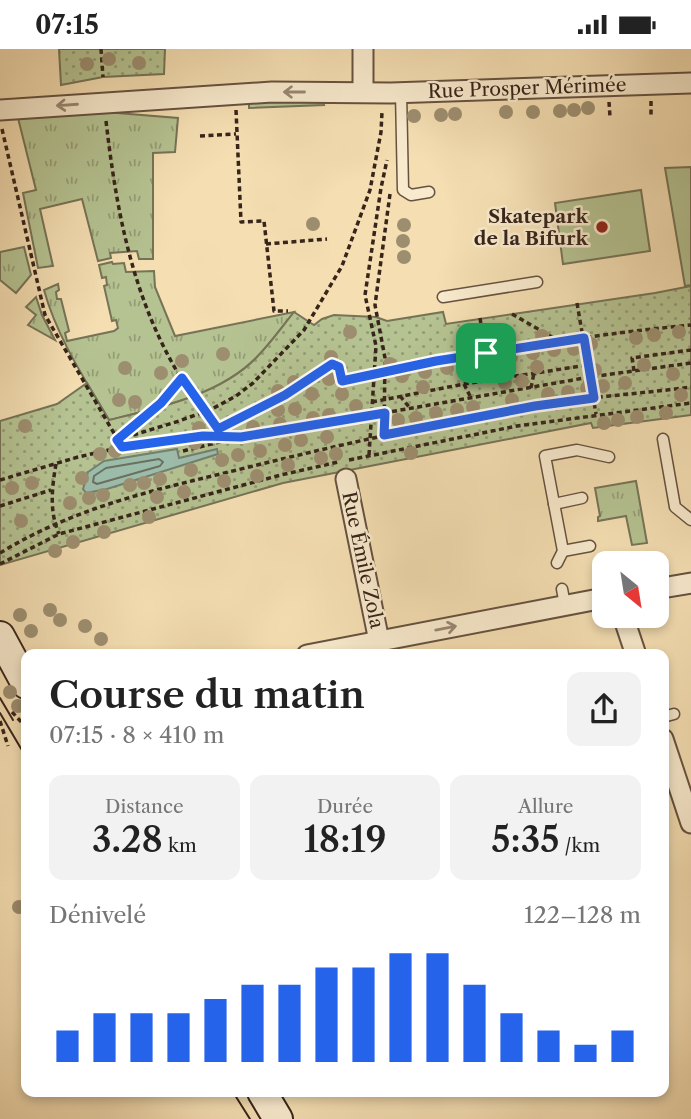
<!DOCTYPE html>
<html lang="fr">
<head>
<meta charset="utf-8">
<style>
	:root { --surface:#fff; --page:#f2f2f2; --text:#222; --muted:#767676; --accent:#2563eb }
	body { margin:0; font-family:"Libre Caslon Text",serif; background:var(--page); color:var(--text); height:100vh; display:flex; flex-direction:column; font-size:26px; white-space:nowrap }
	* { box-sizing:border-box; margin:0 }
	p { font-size:23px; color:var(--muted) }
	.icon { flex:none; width:38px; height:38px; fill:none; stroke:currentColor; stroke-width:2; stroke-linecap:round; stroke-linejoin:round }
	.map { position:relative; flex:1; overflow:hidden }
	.panel { position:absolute; left:21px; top:600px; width:648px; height:448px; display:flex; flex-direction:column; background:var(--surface); border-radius:14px; box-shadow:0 4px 10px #0003 }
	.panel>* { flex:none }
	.needle { width:46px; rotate:150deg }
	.tools { position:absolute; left:592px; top:502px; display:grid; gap:14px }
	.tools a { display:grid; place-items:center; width:77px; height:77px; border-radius:14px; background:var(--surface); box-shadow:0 4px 10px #0003; font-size:35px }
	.pin { position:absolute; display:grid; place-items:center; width:60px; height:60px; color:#fff; margin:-30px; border-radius:14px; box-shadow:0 4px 10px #0006 }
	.round { display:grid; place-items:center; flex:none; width:74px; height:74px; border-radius:14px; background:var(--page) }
	.headline { display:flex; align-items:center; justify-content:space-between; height:119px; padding:0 28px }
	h1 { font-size:38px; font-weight:600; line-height:52px }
	.metrics { display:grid; grid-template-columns:repeat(3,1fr); gap:10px; height:119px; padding:7px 28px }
	.metrics div { display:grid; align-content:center; border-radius:14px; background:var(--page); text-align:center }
	.metrics b { font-size:35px; font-weight:600 }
	.metrics small { font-size:19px; font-weight:400 }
	.metrics p { font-size:19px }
	.chart { height:196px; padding:14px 28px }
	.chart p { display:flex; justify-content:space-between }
	.chart svg { width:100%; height:126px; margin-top:7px; stroke:var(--accent); stroke-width:6 }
	.status { display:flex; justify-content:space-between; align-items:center; height:49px; padding:0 35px; background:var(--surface); direction:ltr }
	.status svg { height:19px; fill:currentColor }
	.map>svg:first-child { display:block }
</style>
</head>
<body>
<div class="status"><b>07:15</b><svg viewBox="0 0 49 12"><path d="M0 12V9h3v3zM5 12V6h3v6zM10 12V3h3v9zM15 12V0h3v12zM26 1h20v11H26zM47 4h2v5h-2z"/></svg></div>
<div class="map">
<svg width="691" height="1070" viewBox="0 0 691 1070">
	<defs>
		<pattern id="grass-tufts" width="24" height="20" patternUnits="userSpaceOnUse" patternTransform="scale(1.75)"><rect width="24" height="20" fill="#b5c291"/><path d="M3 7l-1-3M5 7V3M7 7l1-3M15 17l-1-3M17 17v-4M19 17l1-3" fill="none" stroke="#949d76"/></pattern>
		<pattern id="park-dots" width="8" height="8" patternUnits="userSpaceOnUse" patternTransform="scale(1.75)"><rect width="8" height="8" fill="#b5c291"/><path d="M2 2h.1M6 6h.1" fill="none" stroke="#949d76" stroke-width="1.8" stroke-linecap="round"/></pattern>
	</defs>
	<rect width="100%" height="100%" fill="#f4deb2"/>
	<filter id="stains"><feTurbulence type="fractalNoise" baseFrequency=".00286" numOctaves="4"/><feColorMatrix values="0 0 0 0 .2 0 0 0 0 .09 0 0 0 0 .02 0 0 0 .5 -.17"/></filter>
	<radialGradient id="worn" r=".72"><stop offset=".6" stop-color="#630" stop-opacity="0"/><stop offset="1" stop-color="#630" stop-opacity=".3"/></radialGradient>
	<g fill="url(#grass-tufts)" stroke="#767356" stroke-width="2">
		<polygon points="271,51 323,53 324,56 249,59 249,52"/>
		<polygon points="105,63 178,69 175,103 153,104 153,210 139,210 137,202 110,204 111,209 98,212 82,150 40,160 53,217 38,219 23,144 36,141 18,69"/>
		<polygon points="24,198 31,226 16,244 0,231 0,203"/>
		<path d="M112 213 113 215 124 214 126 223 154 222 155 238 175 287 294 263C282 278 270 295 256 309 218 347 158 359 109 371 84 329 57 288 44 241L58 235 59 241 56 243 57 250H61L69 282 65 284 67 292 114 282 118 279 116 271 112 272 104 237 107 236 106 228 102 229 99 216Z"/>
		<polygon points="36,248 42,266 55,291 28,276 36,266 26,258"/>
		<polygon points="636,432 647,494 632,496 626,467 598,472 598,468 600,467 595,439"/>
	</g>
	<g fill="url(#park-dots)" stroke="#767356" stroke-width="2">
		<polygon points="59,0 165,0 164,25 103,28 61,36"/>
		<path d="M691 237V366L593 379 591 374 283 434 0 516V372L57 355 87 334 109 371C158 359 220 346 256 309 270 295 282 278 294 263L314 276 322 270 334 266 376 268 387 272 443 263 446 275 655 244Z"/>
	</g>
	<g fill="#b5c291" stroke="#767356" stroke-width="2">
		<polygon points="691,118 691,236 685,237 665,119"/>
		<polygon points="641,141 650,202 563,215 555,154"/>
	</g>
	<polygon fill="#9cbcaa" stroke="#747f70" stroke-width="2" points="177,400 179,409 217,400 218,405 107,440 86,444 83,440 88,423 104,412"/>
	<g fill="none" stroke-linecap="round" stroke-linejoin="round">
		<polygon stroke="#6a7062" stroke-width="2" points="159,410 163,413 160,417 97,435 93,433 94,427 106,419"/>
		<defs>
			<g id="lane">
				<polyline points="401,43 403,141 411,146 429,143"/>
				<polyline points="443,248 537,233"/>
				<polyline points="663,390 675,458 691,471"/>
				<polyline points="554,455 582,449"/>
				<polyline points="563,502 590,497"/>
				<polyline points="557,514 563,502 545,407 577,401 609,408"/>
				<polyline points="562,540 565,556"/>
				<polyline points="663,668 674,665"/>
			</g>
			<g id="street">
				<polyline points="363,43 363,0"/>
				<polyline points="0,61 272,43 391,44 691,34"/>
				<polyline points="346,430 379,592"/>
				<polyline points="656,540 691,534"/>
				<polyline points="623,567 636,606"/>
				<polyline points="307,606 604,549"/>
				<polyline points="663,690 691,774"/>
			</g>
			<g id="secondary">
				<polyline points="0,587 26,635"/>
				<polyline points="262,1043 278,1070"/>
			</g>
		</defs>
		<use href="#lane" stroke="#665240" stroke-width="13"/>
		<use href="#street" stroke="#665240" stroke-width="23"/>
		<use href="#secondary" stroke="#37241a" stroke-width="32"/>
		<g stroke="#37241a" stroke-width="3.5" stroke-dasharray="5 3.5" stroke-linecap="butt">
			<polyline points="101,0 103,28"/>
			<polyline points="651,52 651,67"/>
			<polyline points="609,53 610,68"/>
			<polyline points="236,61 241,173 264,172 274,262 288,262"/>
			<path d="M106 72C116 158 131 242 175 319 187 340 204 360 218 380"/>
			<polyline points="2,80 45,266 122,398"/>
			<polyline points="200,87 236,85"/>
			<polyline points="266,195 327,190"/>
			<polyline points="577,254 596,365"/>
			<polyline points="512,265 559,292"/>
			<polyline points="480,269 490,331"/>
			<polyline points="634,322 632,309 691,301"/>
			<polyline points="464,335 471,349"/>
			<polyline points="531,339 534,324"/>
			<polyline points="400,347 410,359"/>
			<polyline points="372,353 464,335 588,316"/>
			<polyline points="384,386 385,309 375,256 390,145"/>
			<path d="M205 387 285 347 332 315 339 318 342 332C457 308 574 287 691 276"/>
			<polyline points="121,388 161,354 182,329"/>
			<polyline points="117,391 179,372 212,360 236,347 253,334 304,281 342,217 370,141 381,83 382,63"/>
			<polyline points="183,402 236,389"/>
			<polyline points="369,406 376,297 365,246 381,139 387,111"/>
			<polyline points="349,411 517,377 691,354"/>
			<path d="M56 415C52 438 49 462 59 485"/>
			<polyline points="0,431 78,408 140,394 203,387 241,388 292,380 590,328 691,314"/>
			<polyline points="0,457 51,441"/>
			<path d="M0 504C79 456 160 440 249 418 343 395 438 374 533 357 585 348 639 345 691 338"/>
			<polyline points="0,515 59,485 281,426 338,413"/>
			<polyline points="12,663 26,678"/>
			<polyline points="0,672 8,697"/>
		</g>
		<use href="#lane" stroke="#f8eacd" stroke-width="10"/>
		<use href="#street" stroke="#f8eacd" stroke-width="19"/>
		<use href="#secondary" stroke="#f8eacd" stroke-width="28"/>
		<g stroke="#37241a" stroke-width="2">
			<polyline points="0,649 13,671"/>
			<polyline points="0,664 26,708"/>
			<polyline points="233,1043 250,1070"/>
		</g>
	</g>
	<g fill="#9d8e6f">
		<circle cx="109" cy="10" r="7"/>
		<circle cx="139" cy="14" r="7"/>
		<circle cx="87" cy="15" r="7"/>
		<circle cx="588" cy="59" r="7"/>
		<circle cx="574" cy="61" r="7"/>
		<circle cx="560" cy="62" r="7"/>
		<circle cx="506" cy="63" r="7"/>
		<circle cx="533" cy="63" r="7"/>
		<circle cx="455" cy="65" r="7"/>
		<circle cx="441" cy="66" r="7"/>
		<circle cx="414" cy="67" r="7"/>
		<circle cx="313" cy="175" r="7"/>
		<circle cx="404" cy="176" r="7"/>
		<circle cx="403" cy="192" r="7"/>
		<circle cx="404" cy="208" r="7"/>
		<circle cx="350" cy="283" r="7"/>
		<circle cx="679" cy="283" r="7"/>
		<circle cx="654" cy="286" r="7"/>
		<circle cx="542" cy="287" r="7"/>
		<circle cx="636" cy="289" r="7"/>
		<circle cx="497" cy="293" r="7"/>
		<circle cx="591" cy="295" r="7"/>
		<circle cx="471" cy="299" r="7"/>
		<circle cx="574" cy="300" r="7"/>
		<circle cx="554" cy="301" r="7"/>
		<circle cx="533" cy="304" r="7"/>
		<circle cx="223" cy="305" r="7"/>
		<circle cx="331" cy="308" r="7"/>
		<circle cx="511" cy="308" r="7"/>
		<circle cx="182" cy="312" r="7"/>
		<circle cx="390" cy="315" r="7"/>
		<circle cx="469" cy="315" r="7"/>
		<circle cx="644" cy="316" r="7"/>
		<circle cx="537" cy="318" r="7"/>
		<circle cx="125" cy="319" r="7"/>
		<circle cx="447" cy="319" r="7"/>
		<circle cx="595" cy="321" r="7"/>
		<circle cx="425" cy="323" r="7"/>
		<circle cx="161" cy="324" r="7"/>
		<circle cx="490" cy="324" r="7"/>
		<circle cx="673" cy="325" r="7"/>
		<circle cx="402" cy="327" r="7"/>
		<circle cx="329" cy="330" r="7"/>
		<circle cx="522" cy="332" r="7"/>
		<circle cx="294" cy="333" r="7"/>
		<circle cx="505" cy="334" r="7"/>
		<circle cx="625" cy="334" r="7"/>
		<circle cx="603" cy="337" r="7"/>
		<circle cx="423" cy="338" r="7"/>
		<circle cx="587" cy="339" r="7"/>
		<circle cx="278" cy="342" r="7"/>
		<circle cx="568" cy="343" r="7"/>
		<circle cx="312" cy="345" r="7"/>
		<circle cx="342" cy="345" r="7"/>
		<circle cx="548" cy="345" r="7"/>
		<circle cx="681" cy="346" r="7"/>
		<circle cx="119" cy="351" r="7"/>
		<circle cx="512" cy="351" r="7"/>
		<circle cx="135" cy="353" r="7"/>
		<circle cx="356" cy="357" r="7"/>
		<circle cx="473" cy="358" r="7"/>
		<circle cx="295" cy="360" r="7"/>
		<circle cx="278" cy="361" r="7"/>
		<circle cx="457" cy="361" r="7"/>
		<circle cx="436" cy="364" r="7"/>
		<circle cx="666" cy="364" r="7"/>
		<circle cx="329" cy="366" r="7"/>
		<circle cx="637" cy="368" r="7"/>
		<circle cx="313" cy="369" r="7"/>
		<circle cx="416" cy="369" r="7"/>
		<circle cx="398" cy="371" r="7"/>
		<circle cx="618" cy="371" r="7"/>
		<circle cx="604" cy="374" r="7"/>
		<circle cx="280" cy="375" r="7"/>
		<circle cx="25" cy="377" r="7"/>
		<circle cx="253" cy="378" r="7"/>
		<circle cx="199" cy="379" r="7"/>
		<circle cx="327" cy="388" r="7"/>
		<circle cx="301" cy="391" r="7"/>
		<circle cx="195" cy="394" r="7"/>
		<circle cx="285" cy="396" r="7"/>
		<circle cx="115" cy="402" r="7"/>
		<circle cx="260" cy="402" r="7"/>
		<circle cx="411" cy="404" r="7"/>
		<circle cx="100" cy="405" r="7"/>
		<circle cx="336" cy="405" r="7"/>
		<circle cx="238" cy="406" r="7"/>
		<circle cx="321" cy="409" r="7"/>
		<circle cx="222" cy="411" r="7"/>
		<circle cx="288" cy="416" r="7"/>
		<circle cx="191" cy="421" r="7"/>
		<circle cx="257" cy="427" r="7"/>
		<circle cx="82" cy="429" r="7"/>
		<circle cx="160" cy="430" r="7"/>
		<circle cx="224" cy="432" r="7"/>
		<circle cx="32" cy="434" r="7"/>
		<circle cx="144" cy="434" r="7"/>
		<circle cx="130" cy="436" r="7"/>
		<circle cx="12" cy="439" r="7"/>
		<circle cx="184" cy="443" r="7"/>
		<circle cx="103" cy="446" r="7"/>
		<circle cx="157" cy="448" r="7"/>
		<circle cx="89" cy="449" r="7"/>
		<circle cx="70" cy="454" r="7"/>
		<circle cx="149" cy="468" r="7"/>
		<circle cx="21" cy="472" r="7"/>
		<circle cx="104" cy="483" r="7"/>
		<circle cx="73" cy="493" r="7"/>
		<circle cx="55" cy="502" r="7"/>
		<circle cx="50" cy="561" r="7"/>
		<circle cx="20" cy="566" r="7"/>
		<circle cx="60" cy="571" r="7"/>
		<circle cx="85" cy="577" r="7"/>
		<circle cx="31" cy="582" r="7"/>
		<circle cx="101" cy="590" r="7"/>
		<circle cx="10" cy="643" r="7"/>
		<circle cx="18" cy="657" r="7"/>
		<circle cx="19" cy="858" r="7"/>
	</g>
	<defs><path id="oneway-shaft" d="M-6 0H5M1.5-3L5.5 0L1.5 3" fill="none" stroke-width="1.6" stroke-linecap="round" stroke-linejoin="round" transform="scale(1.75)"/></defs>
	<g stroke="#988774">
		<use href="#oneway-shaft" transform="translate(294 43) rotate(180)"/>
		<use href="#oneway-shaft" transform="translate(67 56) rotate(176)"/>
		<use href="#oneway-shaft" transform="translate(446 579) rotate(-11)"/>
	</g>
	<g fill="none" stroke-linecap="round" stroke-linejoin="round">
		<defs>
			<polygon id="route" points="584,289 594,349 535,357 384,386 385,364 241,388 203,387 122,398 117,391 161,354 182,329 218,380 285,346 332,315 339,318 342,332 436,312"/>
		</defs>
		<use href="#route" stroke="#fff" stroke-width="14"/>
		<use href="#route" stroke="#2563eb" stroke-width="9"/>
	</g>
	<circle fill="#8f2418" stroke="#f8eacd" stroke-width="2.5" cx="602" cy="178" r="7"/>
	<g text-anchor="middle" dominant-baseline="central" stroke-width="5" stroke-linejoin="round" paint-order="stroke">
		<g font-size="19" fill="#37241a" stroke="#f8eacd">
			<text transform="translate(527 39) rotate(-2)">Rue Prosper Mérimée</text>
			<text transform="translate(363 511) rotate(78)">Rue Émile Zola</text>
		</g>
		<g font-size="19" font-weight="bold" fill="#37241a" stroke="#f8eacd" text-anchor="end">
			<text x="588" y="167">Skatepark<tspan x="588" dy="22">de la Bifurk</tspan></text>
		</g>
	</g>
	<rect width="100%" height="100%" filter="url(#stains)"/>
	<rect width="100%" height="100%" fill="url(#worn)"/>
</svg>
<div class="tools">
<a><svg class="needle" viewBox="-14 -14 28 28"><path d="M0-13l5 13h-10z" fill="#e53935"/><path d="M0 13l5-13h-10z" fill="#767676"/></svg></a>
</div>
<div class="pin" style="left:486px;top:304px;background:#1e9e55"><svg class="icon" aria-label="arrive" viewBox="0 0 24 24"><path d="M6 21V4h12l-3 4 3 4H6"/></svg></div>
<section class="panel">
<div class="headline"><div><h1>Course du matin</h1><p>07:15 · 8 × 410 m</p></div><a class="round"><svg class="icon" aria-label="share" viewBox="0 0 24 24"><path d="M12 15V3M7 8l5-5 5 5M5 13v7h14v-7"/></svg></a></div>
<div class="metrics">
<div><p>Distance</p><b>3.28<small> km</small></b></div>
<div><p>Durée</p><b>18:19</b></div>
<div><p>Allure</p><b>5:35<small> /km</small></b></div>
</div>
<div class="chart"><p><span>Dénivelé</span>122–128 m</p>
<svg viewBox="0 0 160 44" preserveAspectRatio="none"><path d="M5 44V33M15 44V27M25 44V27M35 44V27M45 44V22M55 44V17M65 44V17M75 44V11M85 44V11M95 44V6M105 44V6M115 44V17M125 44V27M135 44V33M145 44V38M155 44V33"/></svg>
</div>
</section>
</div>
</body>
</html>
